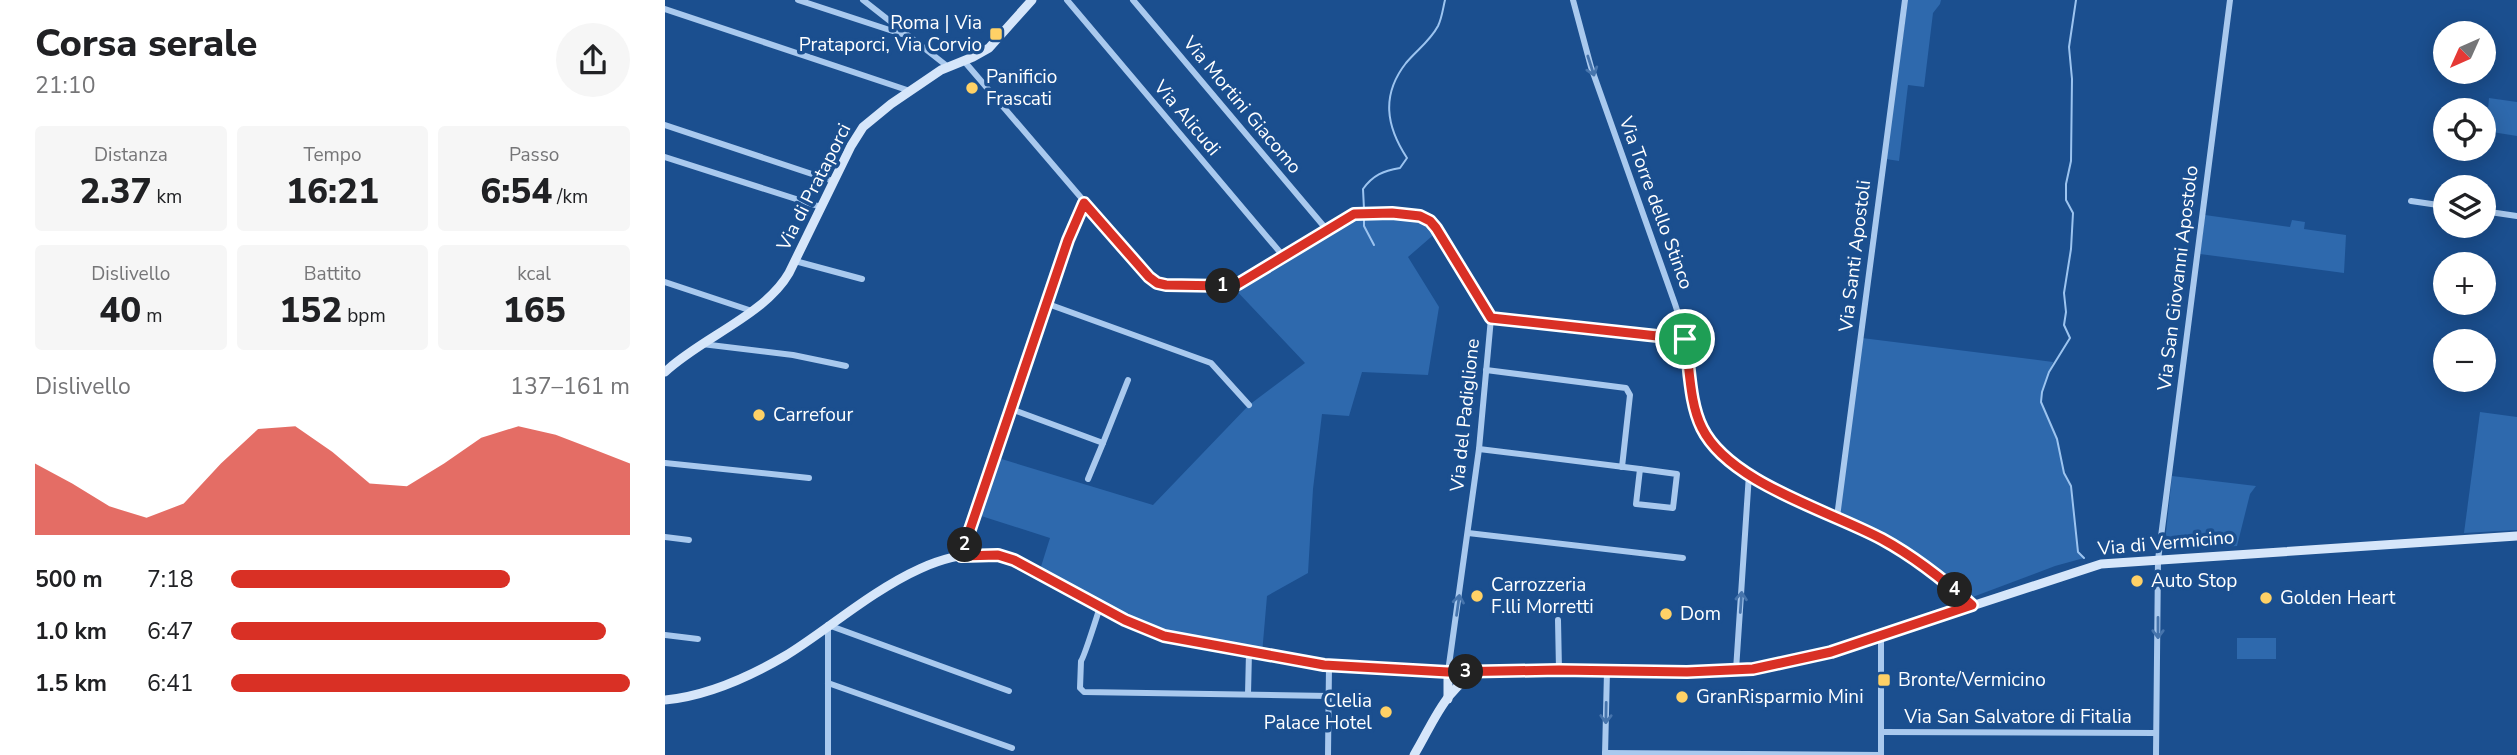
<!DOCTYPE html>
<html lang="it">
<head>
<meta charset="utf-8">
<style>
	:root { --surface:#fff; --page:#f6f6f6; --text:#202124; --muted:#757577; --accent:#d93025 }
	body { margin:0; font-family:"Nunito Sans",sans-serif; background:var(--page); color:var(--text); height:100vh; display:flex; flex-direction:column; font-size:26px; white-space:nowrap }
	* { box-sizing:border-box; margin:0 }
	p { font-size:23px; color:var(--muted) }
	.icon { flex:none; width:38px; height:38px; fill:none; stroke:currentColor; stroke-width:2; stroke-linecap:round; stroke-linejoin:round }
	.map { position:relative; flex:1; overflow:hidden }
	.drawer { display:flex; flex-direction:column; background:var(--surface); width:665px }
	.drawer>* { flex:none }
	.needle { width:46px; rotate:225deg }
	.tools { position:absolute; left:1768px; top:21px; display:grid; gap:14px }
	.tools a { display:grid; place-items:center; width:63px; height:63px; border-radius:50%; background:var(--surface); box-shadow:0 4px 18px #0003; font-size:35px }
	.pin { position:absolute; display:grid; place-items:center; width:60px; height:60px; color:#fff; margin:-30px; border:4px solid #fff; border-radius:50%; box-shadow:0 2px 7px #0007 }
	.km { position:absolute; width:35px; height:35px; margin:-18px; border-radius:50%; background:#222; color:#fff; font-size:19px; line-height:35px; text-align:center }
	.round { display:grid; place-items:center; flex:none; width:74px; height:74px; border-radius:37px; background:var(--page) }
	.head { display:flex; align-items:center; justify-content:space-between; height:119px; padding:0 35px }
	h1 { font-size:38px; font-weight:800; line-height:52px }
	.figures { display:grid; grid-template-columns:repeat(3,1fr); gap:10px; height:119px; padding:7px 35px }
	.figures div { display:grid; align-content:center; border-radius:7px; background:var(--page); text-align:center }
	.figures b { font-size:35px; font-weight:800 }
	.figures small { font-size:19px; font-weight:400 }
	.figures p { font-size:19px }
	.chart { height:196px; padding:14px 35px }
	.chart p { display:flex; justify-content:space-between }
	.chart svg { width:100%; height:126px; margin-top:7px; fill:var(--accent); opacity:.7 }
	ul { padding:0 35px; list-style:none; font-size:23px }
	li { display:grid; grid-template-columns:112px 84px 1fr; align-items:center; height:52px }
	li i { height:18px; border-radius:9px; background:var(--accent) }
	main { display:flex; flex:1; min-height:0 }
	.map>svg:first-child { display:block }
</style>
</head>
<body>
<main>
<section class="drawer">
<div class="head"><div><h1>Corsa serale</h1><p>21:10</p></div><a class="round"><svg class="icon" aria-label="share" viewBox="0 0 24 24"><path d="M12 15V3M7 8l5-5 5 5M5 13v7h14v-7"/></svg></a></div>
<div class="figures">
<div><p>Distanza</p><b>2.37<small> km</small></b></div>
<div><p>Tempo</p><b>16:21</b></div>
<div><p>Passo</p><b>6:54<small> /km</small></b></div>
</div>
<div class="figures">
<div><p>Dislivello</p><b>40<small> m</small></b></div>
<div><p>Battito</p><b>152<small> bpm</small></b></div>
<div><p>kcal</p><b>165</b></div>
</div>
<div class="chart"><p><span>Dislivello</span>137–161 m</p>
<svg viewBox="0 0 160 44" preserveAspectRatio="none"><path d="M0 44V19L10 26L20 34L30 38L40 33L50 19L60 7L70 6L80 15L90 26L100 27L110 19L120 10L130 6L140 9L150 14L160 19V44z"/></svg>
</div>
<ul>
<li><b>500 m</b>7:18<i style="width:70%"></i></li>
<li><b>1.0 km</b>6:47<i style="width:94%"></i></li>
<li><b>1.5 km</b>6:41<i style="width:100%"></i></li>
</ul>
</section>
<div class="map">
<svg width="1852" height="755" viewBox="0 0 1852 755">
	<rect width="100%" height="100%" fill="#1b4f8f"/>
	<g fill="#2e69ad">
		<polygon points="1243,0 1276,0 1275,4 1268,13 1259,87 1243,85 1234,161 1221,159"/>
		<polygon points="1824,98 1852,102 1852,136 1821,131"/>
		<polygon points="689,214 755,216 773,231 743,257 774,307 763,375 697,372 684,416 657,414 648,489 643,573 602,596 597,654 499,636 374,573 385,538 310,514 330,457 488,505 584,405 640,363 567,286"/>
		<polygon points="1540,215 1625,227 1627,220 1640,222 1639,229 1681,235 1679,273 1535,254"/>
		<path d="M1197 338 1388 362 1377 392 1376 402 1392 439 1399 473 1406 486 1413 551 1419 558 1390 566 1305 598C1266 562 1223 535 1174 516Z"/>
		<polygon points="1815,412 1852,417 1852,530 1799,533"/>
		<polygon points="1507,476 1591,486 1585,494 1572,546 1499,551"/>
		<rect x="1572" y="638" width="39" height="21"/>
	</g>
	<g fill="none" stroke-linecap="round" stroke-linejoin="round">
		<g stroke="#9cc4f0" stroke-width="2">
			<polyline points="1411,0 1404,47 1407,79 1406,161 1401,184 1401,200 1408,213 1406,249 1399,293 1401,312 1399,325 1405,338 1384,372 1377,392 1376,402 1392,439 1399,473 1406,486 1413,552 1419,558"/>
			<path d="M699 209 698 189C708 175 718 171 735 168L742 158C721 126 716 95 741 63 752 50 765 41 773 26 777 18 778 8 780 0"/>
			<polyline points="699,216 699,226 709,245"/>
		</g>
		<g stroke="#a9c9ee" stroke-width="6">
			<polyline points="133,0 246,37"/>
			<polyline points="198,0 282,66"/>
			<polyline points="402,0 619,257"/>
			<polyline points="468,0 662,230"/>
			<path d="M908 0 926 67 1010 304C1015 319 1020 335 1022 350 1026 375 1026 406 1037 429 1065 484 1165 511 1217 539 1250 557 1279 580 1307 605"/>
			<polyline points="0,9 245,91"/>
			<path d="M299 61 484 277C499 290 554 290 573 284L686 215 700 212 755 216 770 226 826 318 814 449 783 672"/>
			<polyline points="0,125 168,181"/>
			<polyline points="0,157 156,207"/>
			<polyline points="1746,201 1780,206"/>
			<polyline points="1818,211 1852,216"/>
			<polyline points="130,261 197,279"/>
			<polyline points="0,282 87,311"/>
			<polyline points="383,304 546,363 584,405"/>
			<polyline points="826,318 1020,339"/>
			<polyline points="37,344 128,355 181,366"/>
			<polyline points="821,370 961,388 965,395 957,467"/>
			<polyline points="346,409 438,443 463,380"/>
			<polyline points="814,449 975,469"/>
			<polyline points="0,463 144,478"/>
			<polygon points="975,469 1012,474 1008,508 971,504"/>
			<polyline points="423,479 438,443"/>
			<polyline points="1172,517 1240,0"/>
			<polyline points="803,533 1018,558"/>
			<polyline points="0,537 24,540"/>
			<polyline points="296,556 403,240 420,203"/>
			<path d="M435 607C432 616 419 658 416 661L415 688 419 692 664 696"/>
			<polyline points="893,620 894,670"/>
			<polyline points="0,635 33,639"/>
			<polyline points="1071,670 1084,474"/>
			<polyline points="163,683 347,748"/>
			<polyline points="583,694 584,652"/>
			<polyline points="1216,732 1491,733"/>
			<polyline points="940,753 1216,755"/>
			<polyline points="163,755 163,625 344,691"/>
			<polyline points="663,755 664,666"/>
			<polyline points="940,755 942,671"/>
			<polyline points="1216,755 1216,636"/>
			<polyline points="1491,755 1493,560 1565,0"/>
		</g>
		<g stroke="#d6e6fa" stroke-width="9">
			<path d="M0 372C36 338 100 315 124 273L186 146 198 127 226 104 276 70 308 57 324 48 367 0"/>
			<polyline points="783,699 783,672"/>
			<path d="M0 700C42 696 84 677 120 656 182 619 269 530 349 560L471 626 505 638 653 665 783 672H813"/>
			<path d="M749 755C767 726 782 682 818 671L1016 672 1088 669 1166 652 1436 564 1852 536"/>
		</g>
	</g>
	<defs><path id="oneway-shaft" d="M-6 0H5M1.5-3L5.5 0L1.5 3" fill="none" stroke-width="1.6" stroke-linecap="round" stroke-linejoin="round" transform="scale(1.75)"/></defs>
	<g stroke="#4674ac">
		<use href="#oneway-shaft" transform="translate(926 66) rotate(72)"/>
		<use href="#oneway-shaft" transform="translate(1076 602) rotate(-86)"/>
		<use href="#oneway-shaft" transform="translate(793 605) rotate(-82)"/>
		<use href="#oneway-shaft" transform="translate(1493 628) rotate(90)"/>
		<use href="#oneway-shaft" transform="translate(941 713) rotate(91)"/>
	</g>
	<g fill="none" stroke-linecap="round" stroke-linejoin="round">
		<defs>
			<path id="route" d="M419 203 484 277 492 283 501 285 562 286 573 284 689 214 727 213 755 216 765 221 771 228 826 318 1020 339C1025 367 1024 402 1037 428 1064 483 1165 511 1217 539 1250 557 1279 580 1307 605L1166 652 1088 669 1022 672 894 670 783 672 659 665 499 636 460 620 349 560 333 555 296 556 403 240Z"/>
		</defs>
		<use href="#route" stroke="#fff" stroke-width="14"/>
		<use href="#route" stroke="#d93025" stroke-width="9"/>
	</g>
	<g fill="#ffd166" stroke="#1b4f8f" stroke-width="2.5">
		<rect x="324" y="27" width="14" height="14" rx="3.5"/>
		<circle cx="307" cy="88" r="7"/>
		<circle cx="94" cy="415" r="7"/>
		<circle cx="1472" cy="581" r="7"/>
		<circle cx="812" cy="596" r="7"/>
		<circle cx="1601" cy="598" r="7"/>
		<circle cx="1001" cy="614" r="7"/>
		<rect x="1212" y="673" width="14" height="14" rx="3.5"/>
		<circle cx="1017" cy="697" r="7"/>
		<circle cx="721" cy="712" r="7"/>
	</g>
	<g text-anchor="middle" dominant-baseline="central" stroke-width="7" stroke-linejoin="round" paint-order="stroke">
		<g font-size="19" fill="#fff" stroke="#1b4f8f" text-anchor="start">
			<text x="317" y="23" text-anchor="end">Roma | Via<tspan x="317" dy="22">Prataporci, Via Corvio</tspan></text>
			<text x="321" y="77">Panificio<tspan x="321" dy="22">Frascati</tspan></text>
			<text x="108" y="415">Carrefour</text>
			<text x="1486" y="581">Auto Stop</text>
			<text x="826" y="585">Carrozzeria<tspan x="826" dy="22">F.lli Morretti</tspan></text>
			<text x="1615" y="598">Golden Heart</text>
			<text x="1015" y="614">Dom</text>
			<text x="1233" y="680">Bronte/Vermicino</text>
			<text x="1031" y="697">GranRisparmio Mini</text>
			<text x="707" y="701" text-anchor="end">Clelia<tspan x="707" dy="22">Palace Hotel</tspan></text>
		</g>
		<g font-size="19" fill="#fff" stroke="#1b4f8f">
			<text transform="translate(577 105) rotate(50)">Via Mortini Giacomo</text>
			<text transform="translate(522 118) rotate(50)">Via Alicudi</text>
			<text transform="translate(149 187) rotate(-63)">Via di Prataporci</text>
			<text transform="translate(991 203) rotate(70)">Via Torre dello Stinco</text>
			<text transform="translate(1190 256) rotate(-83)">Via Santi Apostoli</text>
			<text transform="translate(1513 278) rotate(-83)">Via San Giovanni Apostolo</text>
			<text transform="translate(800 415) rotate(-84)">Via del Padiglione</text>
			<text transform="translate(1501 543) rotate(-5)">Via di Vermicino</text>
			<text x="1353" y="717">Via San Salvatore di Fitalia</text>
		</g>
	</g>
</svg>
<div class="tools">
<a><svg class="needle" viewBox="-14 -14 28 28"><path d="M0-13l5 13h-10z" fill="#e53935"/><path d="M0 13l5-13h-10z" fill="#757577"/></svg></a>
<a><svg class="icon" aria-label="locate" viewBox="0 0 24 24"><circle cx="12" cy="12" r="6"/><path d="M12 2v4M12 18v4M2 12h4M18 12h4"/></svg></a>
<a><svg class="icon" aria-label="layers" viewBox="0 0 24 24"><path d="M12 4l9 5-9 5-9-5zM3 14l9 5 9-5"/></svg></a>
<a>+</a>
<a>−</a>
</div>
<div class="pin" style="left:1020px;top:339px;background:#1e9e55"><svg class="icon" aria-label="arrive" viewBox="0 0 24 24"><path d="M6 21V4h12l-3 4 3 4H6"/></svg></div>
<b class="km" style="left:558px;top:286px">1</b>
<b class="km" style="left:300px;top:545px">2</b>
<b class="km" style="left:801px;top:672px">3</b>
<b class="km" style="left:1290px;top:590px">4</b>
</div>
</main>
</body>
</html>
